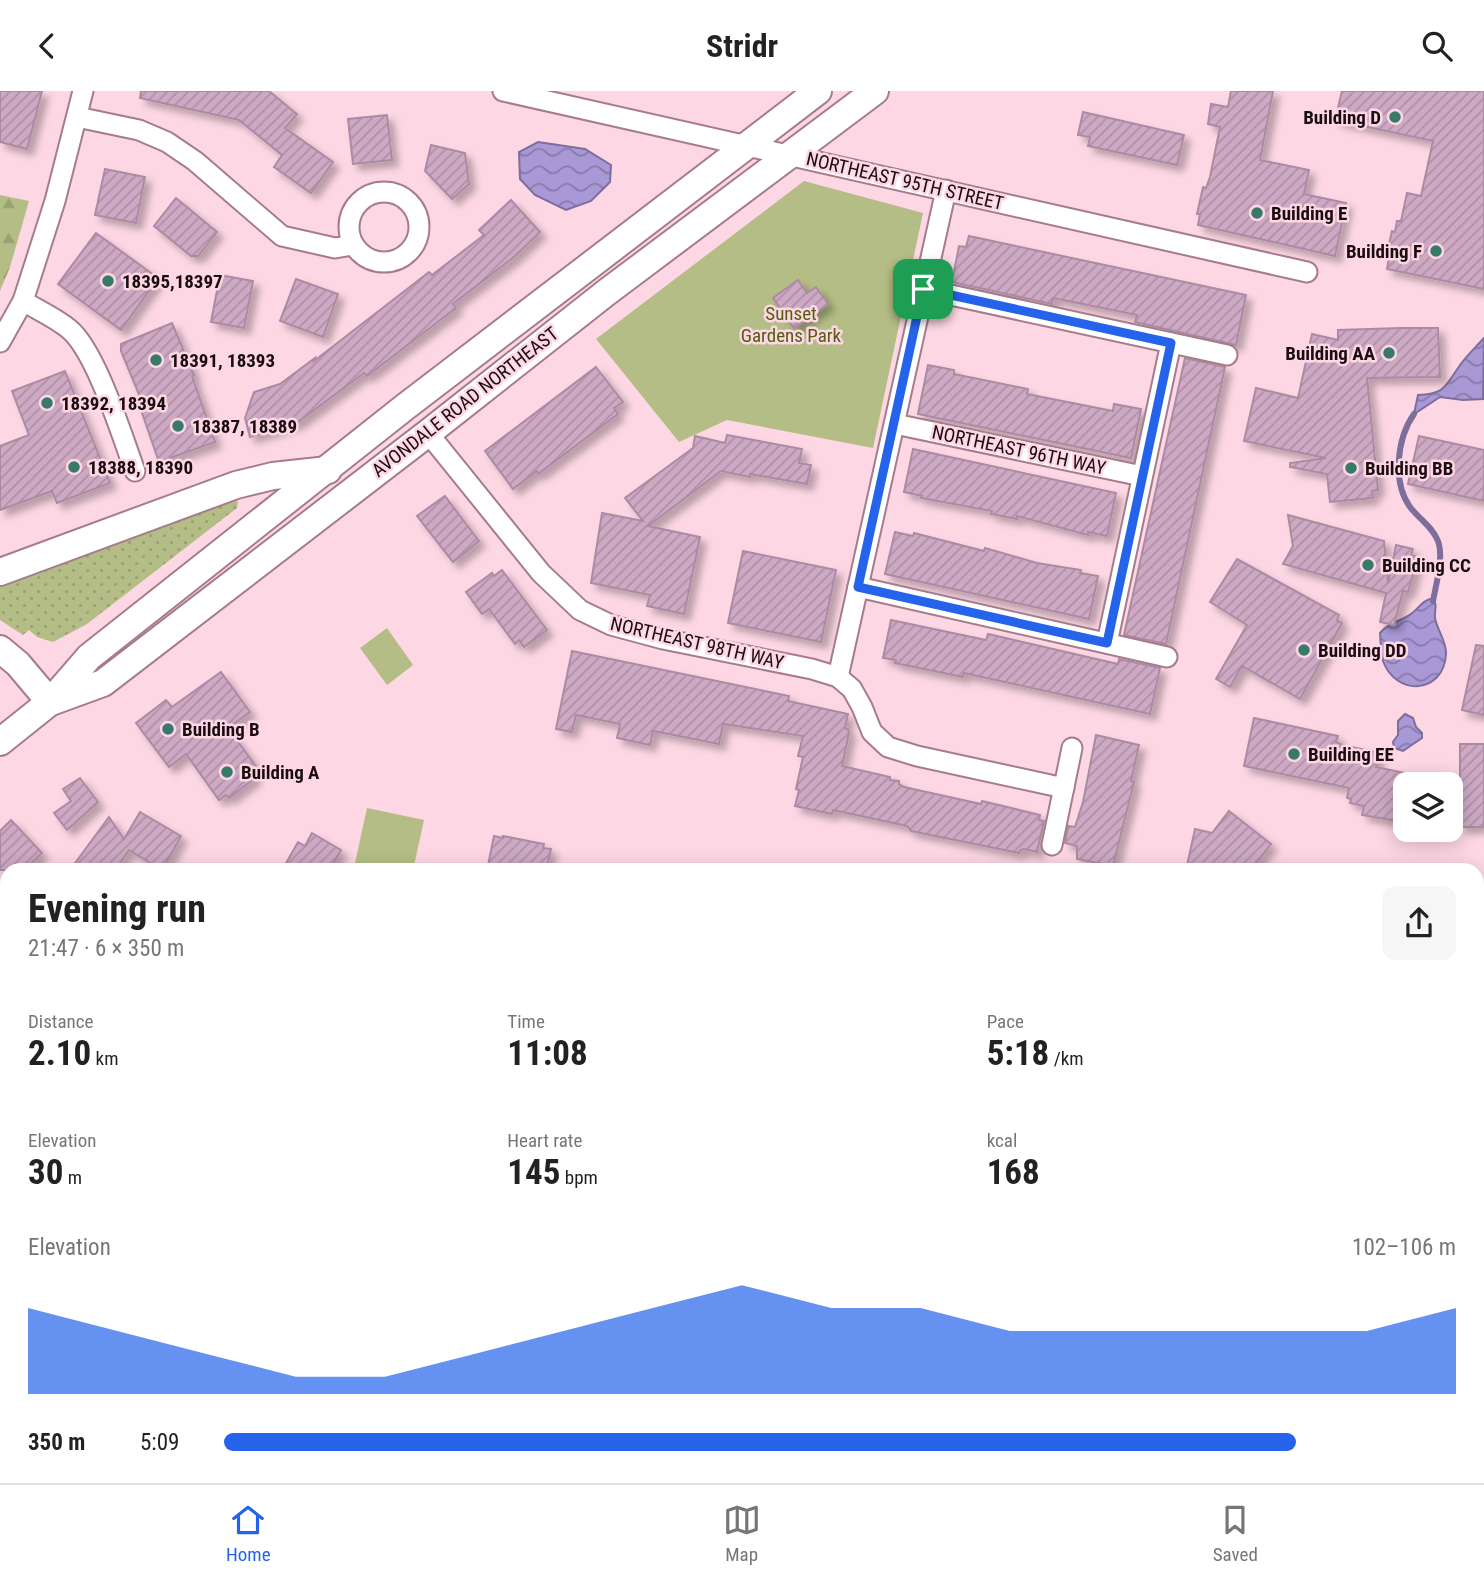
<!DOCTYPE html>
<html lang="en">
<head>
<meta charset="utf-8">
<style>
	:root { --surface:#fff; --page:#f6f6f6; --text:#222; --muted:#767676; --line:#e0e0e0; --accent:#2563eb }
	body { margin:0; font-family:"Roboto Condensed",sans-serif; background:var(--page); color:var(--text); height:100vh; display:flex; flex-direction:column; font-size:26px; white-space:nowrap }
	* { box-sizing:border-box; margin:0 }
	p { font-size:23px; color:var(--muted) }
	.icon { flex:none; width:38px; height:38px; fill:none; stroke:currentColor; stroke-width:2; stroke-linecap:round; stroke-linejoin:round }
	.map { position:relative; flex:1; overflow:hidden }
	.sheet { position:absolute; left:0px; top:772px; width:1484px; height:621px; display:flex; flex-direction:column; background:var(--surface); border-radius:21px 21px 0 0; box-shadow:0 4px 18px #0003 }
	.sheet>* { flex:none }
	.controls { position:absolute; left:1393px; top:681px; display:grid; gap:14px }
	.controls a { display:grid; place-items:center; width:70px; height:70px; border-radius:14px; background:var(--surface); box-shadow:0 4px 18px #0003; font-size:35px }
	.pin { position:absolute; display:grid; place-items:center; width:60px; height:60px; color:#fff; margin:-30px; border-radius:14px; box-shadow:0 4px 10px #0006 }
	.round { display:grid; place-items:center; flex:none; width:74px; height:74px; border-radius:14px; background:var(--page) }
	.overview { display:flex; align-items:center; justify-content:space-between; height:119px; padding:0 28px }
	h1 { font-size:38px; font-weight:700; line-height:52px }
	.figures { display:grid; grid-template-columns:repeat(3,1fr); gap:10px; height:119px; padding:7px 28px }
	.figures div { display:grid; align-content:center }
	.figures b { font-size:35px; font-weight:700 }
	.figures small { font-size:19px; font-weight:400 }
	.figures p { font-size:19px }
	.chart { height:196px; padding:14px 28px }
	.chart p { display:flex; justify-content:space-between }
	.chart svg { width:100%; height:126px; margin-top:7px; fill:var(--accent); opacity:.7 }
	ul { padding:0 28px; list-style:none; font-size:23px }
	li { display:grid; grid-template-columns:112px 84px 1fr; align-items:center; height:52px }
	li i { height:18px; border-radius:9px; background:var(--accent) }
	header { display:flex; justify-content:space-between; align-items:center; height:91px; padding:0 28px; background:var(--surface); font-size:32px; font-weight:700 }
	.tabs { display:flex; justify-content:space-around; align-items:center; height:98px; border-top:2px solid var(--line); background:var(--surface); font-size:19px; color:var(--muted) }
	.tabs a { display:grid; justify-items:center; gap:4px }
	.tabs .on { color:var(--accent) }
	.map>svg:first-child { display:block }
</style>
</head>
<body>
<header><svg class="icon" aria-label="back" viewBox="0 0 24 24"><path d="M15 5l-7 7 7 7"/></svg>Stridr<svg class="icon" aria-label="search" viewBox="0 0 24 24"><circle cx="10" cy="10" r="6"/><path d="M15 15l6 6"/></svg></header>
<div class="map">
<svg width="1484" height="1392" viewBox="0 0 1484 1392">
	<defs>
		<pattern id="grass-dots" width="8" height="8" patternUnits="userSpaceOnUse" patternTransform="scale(1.75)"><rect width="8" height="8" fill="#b4bd85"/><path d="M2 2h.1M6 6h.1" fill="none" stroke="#9aa172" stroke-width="1.8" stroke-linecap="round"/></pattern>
		<pattern id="forest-firs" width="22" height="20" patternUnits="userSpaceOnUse" patternTransform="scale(1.75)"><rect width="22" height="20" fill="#b4bd85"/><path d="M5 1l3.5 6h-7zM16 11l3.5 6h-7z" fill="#9aa172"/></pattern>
		<pattern id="water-waves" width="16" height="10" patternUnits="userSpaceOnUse" patternTransform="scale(1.75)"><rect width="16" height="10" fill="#a898d6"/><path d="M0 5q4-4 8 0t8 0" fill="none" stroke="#887aac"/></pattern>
		<pattern id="building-hatch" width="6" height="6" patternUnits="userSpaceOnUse" patternTransform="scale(1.75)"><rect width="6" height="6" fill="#cda9c4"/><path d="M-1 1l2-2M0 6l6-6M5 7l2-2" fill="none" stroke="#af90a7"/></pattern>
		<filter id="shadow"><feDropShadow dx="6" dy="6" stdDeviation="3.5" flood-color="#0004"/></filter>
	</defs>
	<rect width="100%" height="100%" fill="#fdd7e4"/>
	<polygon fill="url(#grass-dots)" points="234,408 238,411 237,417 87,533 53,551 37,546 29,539 23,544 0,529 0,488"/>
	<g fill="url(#forest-firs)">
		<polygon points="0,104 29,110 10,176 0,200"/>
		<polygon points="1484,1025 1484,1297 1477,1296 1477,1026"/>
		<polygon points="0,1125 7,1126 7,1237 0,1237"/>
	</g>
	<g fill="#b4bd85">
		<polygon points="804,90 923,122 873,357 727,329 679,351 596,248"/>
		<polygon points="387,537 413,574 387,594 360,557"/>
		<polygon points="367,717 424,729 413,779 382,779 355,772"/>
	</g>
	<g fill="url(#water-waves)" stroke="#7e6e9b" stroke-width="2">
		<polygon points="538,51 585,58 611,74 610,91 591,110 566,119 535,104 520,88 519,61"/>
		<path d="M1484 247 1483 308 1463 309 1440 306 1414 323 1418 304C1444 303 1444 297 1458 277 1465 266 1475 257 1484 247Z"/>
		<path d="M1430 508 1435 511C1437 517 1434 521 1435 527 1437 539 1447 551 1446 563 1444 603 1396 606 1383 570 1380 562 1381 551 1380 542 1389 531 1400 531 1411 523 1419 517 1421 511 1430 508Z"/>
		<polygon points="1405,623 1413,627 1416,636 1422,642 1422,647 1403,660 1394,657 1393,651 1398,644 1398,630"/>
	</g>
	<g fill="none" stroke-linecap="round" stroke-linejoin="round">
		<path stroke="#7e6e9b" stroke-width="6" d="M1414 323C1397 347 1392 391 1410 416 1419 428 1432 435 1438 450 1444 466 1436 493 1433 510"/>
	</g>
	<g fill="url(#building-hatch)" stroke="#ad8aa4" stroke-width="2" filter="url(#shadow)">
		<polygon points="0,0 42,0 27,58 0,51"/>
		<polygon points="141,0 269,0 297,23 285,37 333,71 311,102 274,76 282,64 239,29 140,7"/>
		<polygon points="1231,0 1273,0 1260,69 1309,79 1304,103 1346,112 1335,165 1198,134 1200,123 1197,123 1203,96 1206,97 1210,86 1220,36 1208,33 1211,13 1228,16"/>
		<polygon points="1342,0 1484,0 1484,198 1387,178 1389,167 1386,166 1392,140 1395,141 1397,130 1401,130 1407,102 1421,105 1433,50 1335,29"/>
		<polygon points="1083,21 1184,44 1177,74 1088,55 1090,46 1078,44"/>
		<polygon points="387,24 392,69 353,73 348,28"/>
		<polygon points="431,54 465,62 469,93 452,108 425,80"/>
		<polygon points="105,78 145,86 136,132 95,124"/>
		<polygon points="176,107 217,141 198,165 191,165 154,135"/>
		<polygon points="511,109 540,141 514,166 453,213 456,217 367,285 364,282 298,331 250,346 245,327 254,301 280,293 315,267 314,270 429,181 432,184 484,144 479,139"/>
		<polygon points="96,142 158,187 121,239 58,193"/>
		<polygon points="969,145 1246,204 1236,254 1135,231 1137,224 1053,207 1052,213 952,191 959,155 966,156"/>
		<polygon points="220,184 253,190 244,237 211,231"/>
		<polygon points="296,188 338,203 323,246 280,230"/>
		<polygon points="798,189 807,202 816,196 828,213 794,237 773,207"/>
		<polygon points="172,232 194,284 192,285 215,351 159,371 141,319 145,318 121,260 121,253"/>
		<polygon points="1402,237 1438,237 1440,286 1367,287 1378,399 1372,400 1373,407 1330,411 1327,383 1290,376 1290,372 1326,367 1244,350 1256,297 1298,307 1312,243 1338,249 1338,239"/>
		<polygon points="1185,267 1225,276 1166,553 1124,544"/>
		<polygon points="928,274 954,279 954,283 1028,298 1027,303 1113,320 1114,313 1141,318 1131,367 918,323"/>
		<polygon points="596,276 623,311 614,317 618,323 538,383 537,380 513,398 485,360"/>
		<polygon points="65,280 110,392 57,412 52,400 0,419 0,355 29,344 12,300"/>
		<polygon points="727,344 802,358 799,372 811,374 807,393 750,383 750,386 721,380 648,435 700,446 684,523 647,515 650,504 591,492 602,422 643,430 625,407 693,357 695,345 725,352"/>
		<polygon points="1419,345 1484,359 1484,410 1408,393"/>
		<polygon points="913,358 1116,402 1107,445 1088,441 1088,444 1017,425 1017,428 991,423 992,420 921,407 922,405 904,401"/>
		<polygon points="445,405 479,450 453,471 417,425"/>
		<polygon points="1288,424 1384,450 1388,492 1396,454 1413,458 1411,464 1418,466 1408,501 1403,500 1394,534 1380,531 1386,502 1283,473 1293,455"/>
		<polygon points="895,441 913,445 914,442 984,460 985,457 1037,472 1081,479 1080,482 1098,485 1089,528 885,483"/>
		<polygon points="743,460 836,479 821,551 728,532"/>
		<polygon points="1237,468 1339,524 1337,529 1342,532 1300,608 1242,575 1230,596 1216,588 1247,534 1210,511"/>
		<polygon points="502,479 547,539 524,556 519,549 515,553 489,518 482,523 466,501 492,482 494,485"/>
		<polygon points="891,529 986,549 988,543 1118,573 1119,568 1160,577 1150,623 964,582 963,586 895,572 896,569 883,567"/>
		<polygon points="1476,554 1484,555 1484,624 1462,619"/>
		<polygon points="572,560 789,605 788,610 848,623 845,637 848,638 849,642 842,675 890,686 890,689 899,690 899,693 904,696 981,713 982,710 1040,724 1039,729 1044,730 1037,761 1024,758 1020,759 1019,762 911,740 907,735 833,719 832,723 795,715 799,699 796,698 803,666 798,665 803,645 723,633 719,653 653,640 650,654 617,647 620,633 576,624 572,641 556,638"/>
		<polygon points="221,581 250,621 228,637 258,678 251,683 255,687 229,707 226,704 219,709 186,663 169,676 136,632 166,609 172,616"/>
		<polygon points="1254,627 1338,645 1336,651 1343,654 1379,662 1376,676 1405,682 1405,719 1403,731 1362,724 1364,715 1350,712 1351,708 1347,707 1349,697 1244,675"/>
		<polygon points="1096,644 1139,654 1131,690 1134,691 1113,775 1077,768 1077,755 1065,752 1068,735 1075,736 1083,711"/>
		<rect x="1460" y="653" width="24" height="83"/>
		<polygon points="80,687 98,711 67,739 54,722 71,710 63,698"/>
		<polygon points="1229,720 1271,753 1251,779 1186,779 1195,738 1212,742"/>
		<polygon points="140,721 181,745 164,776 159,773 157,776 129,759 115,779 70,779 109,726 124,748"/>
		<polygon points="11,729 42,762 24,779 0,779 0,740"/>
		<polygon points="312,742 341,759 330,779 299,779 286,772 298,751 305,755"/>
		<polygon points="494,745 503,747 503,745 544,753 543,757 551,758 546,779 487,779"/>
	</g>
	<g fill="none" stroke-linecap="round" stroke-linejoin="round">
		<defs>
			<g id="minor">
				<polyline points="503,0 1307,181"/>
				<polyline points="77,26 139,39 167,51 195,70 282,145 335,157 353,154"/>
				<circle cx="384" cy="136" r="35"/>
				<polyline points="923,198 1227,264"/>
				<path d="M23 210C38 219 56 227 69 238 96 260 122 345 135 380"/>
				<polyline points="0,251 23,210 55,110 83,0"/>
				<polyline points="895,333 1142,385"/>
				<polyline points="428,342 541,482 580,519 611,534 663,548 812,578 838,586 852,598 862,616 872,641 888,656 917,665 1064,697"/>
				<polyline points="858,496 1167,566"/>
				<polyline points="1107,552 1171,252"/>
				<polyline points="838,586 946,99"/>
				<polyline points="1052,754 1072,657"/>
			</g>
			<g id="secondary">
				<polyline points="0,481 236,394 273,385 328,379"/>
				<polyline points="0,558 18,573 50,611"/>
				<polyline points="51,611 103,592 428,342 607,201 875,0"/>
				<polyline points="0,651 50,611 89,566 405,316 818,0"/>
			</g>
		</defs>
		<use href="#minor" stroke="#a67c8b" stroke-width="23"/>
		<use href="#secondary" stroke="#a67c8b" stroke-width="30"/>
		<use href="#minor" stroke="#fff" stroke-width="19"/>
		<use href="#secondary" stroke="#fff" stroke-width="26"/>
	</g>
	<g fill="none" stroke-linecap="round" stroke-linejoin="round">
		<defs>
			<polygon id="route" points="923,198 1171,252 1107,552 858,496"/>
		</defs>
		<use href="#route" stroke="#fff" stroke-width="14"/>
		<use href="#route" stroke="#2563eb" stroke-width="9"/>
	</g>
	<g fill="#387a6a" stroke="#fdd7e4" stroke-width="2.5">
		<circle cx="1395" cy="26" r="7"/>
		<circle cx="1257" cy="122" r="7"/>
		<circle cx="1436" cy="160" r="7"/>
		<circle cx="108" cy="190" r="7"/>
		<circle cx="1389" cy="262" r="7"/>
		<circle cx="156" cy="269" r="7"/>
		<circle cx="47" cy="312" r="7"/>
		<circle cx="178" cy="335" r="7"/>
		<circle cx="74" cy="376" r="7"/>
		<circle cx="1351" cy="377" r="7"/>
		<circle cx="1368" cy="474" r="7"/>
		<circle cx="1304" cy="559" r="7"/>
		<circle cx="168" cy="638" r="7"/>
		<circle cx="1294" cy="663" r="7"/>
		<circle cx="227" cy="681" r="7"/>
	</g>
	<g text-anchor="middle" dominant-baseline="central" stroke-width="5" stroke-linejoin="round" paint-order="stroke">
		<g font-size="19" font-weight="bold" fill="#1b0c11" stroke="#fdd7e4" text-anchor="start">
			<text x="1381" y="26" text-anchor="end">Building D</text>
			<text x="1271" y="122">Building E</text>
			<text x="1422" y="160" text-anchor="end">Building F</text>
			<text x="122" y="190">18395,18397</text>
			<text x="1375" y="262" text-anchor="end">Building AA</text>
			<text x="170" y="269">18391, 18393</text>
			<text x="61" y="312">18392, 18394</text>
			<text x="192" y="335">18387, 18389</text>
			<text x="88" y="376">18388, 18390</text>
			<text x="1365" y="377">Building BB</text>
			<text x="1382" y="474">Building CC</text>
			<text x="1318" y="559">Building DD</text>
			<text x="182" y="638">Building B</text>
			<text x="1308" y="663">Building EE</text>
			<text x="241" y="681">Building A</text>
		</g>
		<g font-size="19" fill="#1b0c11" stroke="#fdd7e4">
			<text transform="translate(905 90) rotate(13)">NORTHEAST 95TH STREET</text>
			<text transform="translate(465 311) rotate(-38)">AVONDALE ROAD NORTHEAST</text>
			<text transform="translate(1019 359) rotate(12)">NORTHEAST 96TH WAY</text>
			<text transform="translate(697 552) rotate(13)">NORTHEAST 98TH WAY</text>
		</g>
		<g font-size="19" fill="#555d0f" stroke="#fdd7e4">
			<text x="791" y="222">Sunset<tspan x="791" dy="22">Gardens Park</tspan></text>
		</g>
	</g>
</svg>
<div class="controls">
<a><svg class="icon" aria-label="layers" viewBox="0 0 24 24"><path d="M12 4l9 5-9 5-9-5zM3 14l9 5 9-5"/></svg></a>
</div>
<div class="pin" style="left:923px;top:198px;background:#1e9e55"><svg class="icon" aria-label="arrive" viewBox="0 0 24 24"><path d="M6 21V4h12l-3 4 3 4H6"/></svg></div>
<section class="sheet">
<div class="overview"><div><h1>Evening run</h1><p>21:47 · 6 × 350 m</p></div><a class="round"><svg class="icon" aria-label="share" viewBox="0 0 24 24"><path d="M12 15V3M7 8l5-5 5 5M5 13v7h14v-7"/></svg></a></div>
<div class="figures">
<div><p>Distance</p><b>2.10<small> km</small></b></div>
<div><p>Time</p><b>11:08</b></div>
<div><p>Pace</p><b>5:18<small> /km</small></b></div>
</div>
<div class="figures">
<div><p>Elevation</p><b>30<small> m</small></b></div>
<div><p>Heart rate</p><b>145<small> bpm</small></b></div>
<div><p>kcal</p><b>168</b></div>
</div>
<div class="chart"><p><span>Elevation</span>102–106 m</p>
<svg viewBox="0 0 160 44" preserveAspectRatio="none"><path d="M0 44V14L10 22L20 30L30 38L40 38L50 30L60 22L70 14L80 6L90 14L100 14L110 22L120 22L130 22L140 22L150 22L160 14V44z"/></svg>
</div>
<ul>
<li><b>350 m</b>5:09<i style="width:87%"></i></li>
</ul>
</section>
</div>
<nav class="tabs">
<a class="on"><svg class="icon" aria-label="home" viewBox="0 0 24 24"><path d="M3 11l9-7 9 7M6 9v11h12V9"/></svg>Home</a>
<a><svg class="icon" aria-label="map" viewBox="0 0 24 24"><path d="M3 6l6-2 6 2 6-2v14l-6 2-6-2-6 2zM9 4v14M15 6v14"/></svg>Map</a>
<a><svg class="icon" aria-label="saved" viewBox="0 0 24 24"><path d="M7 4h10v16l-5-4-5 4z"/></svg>Saved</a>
</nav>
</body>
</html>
